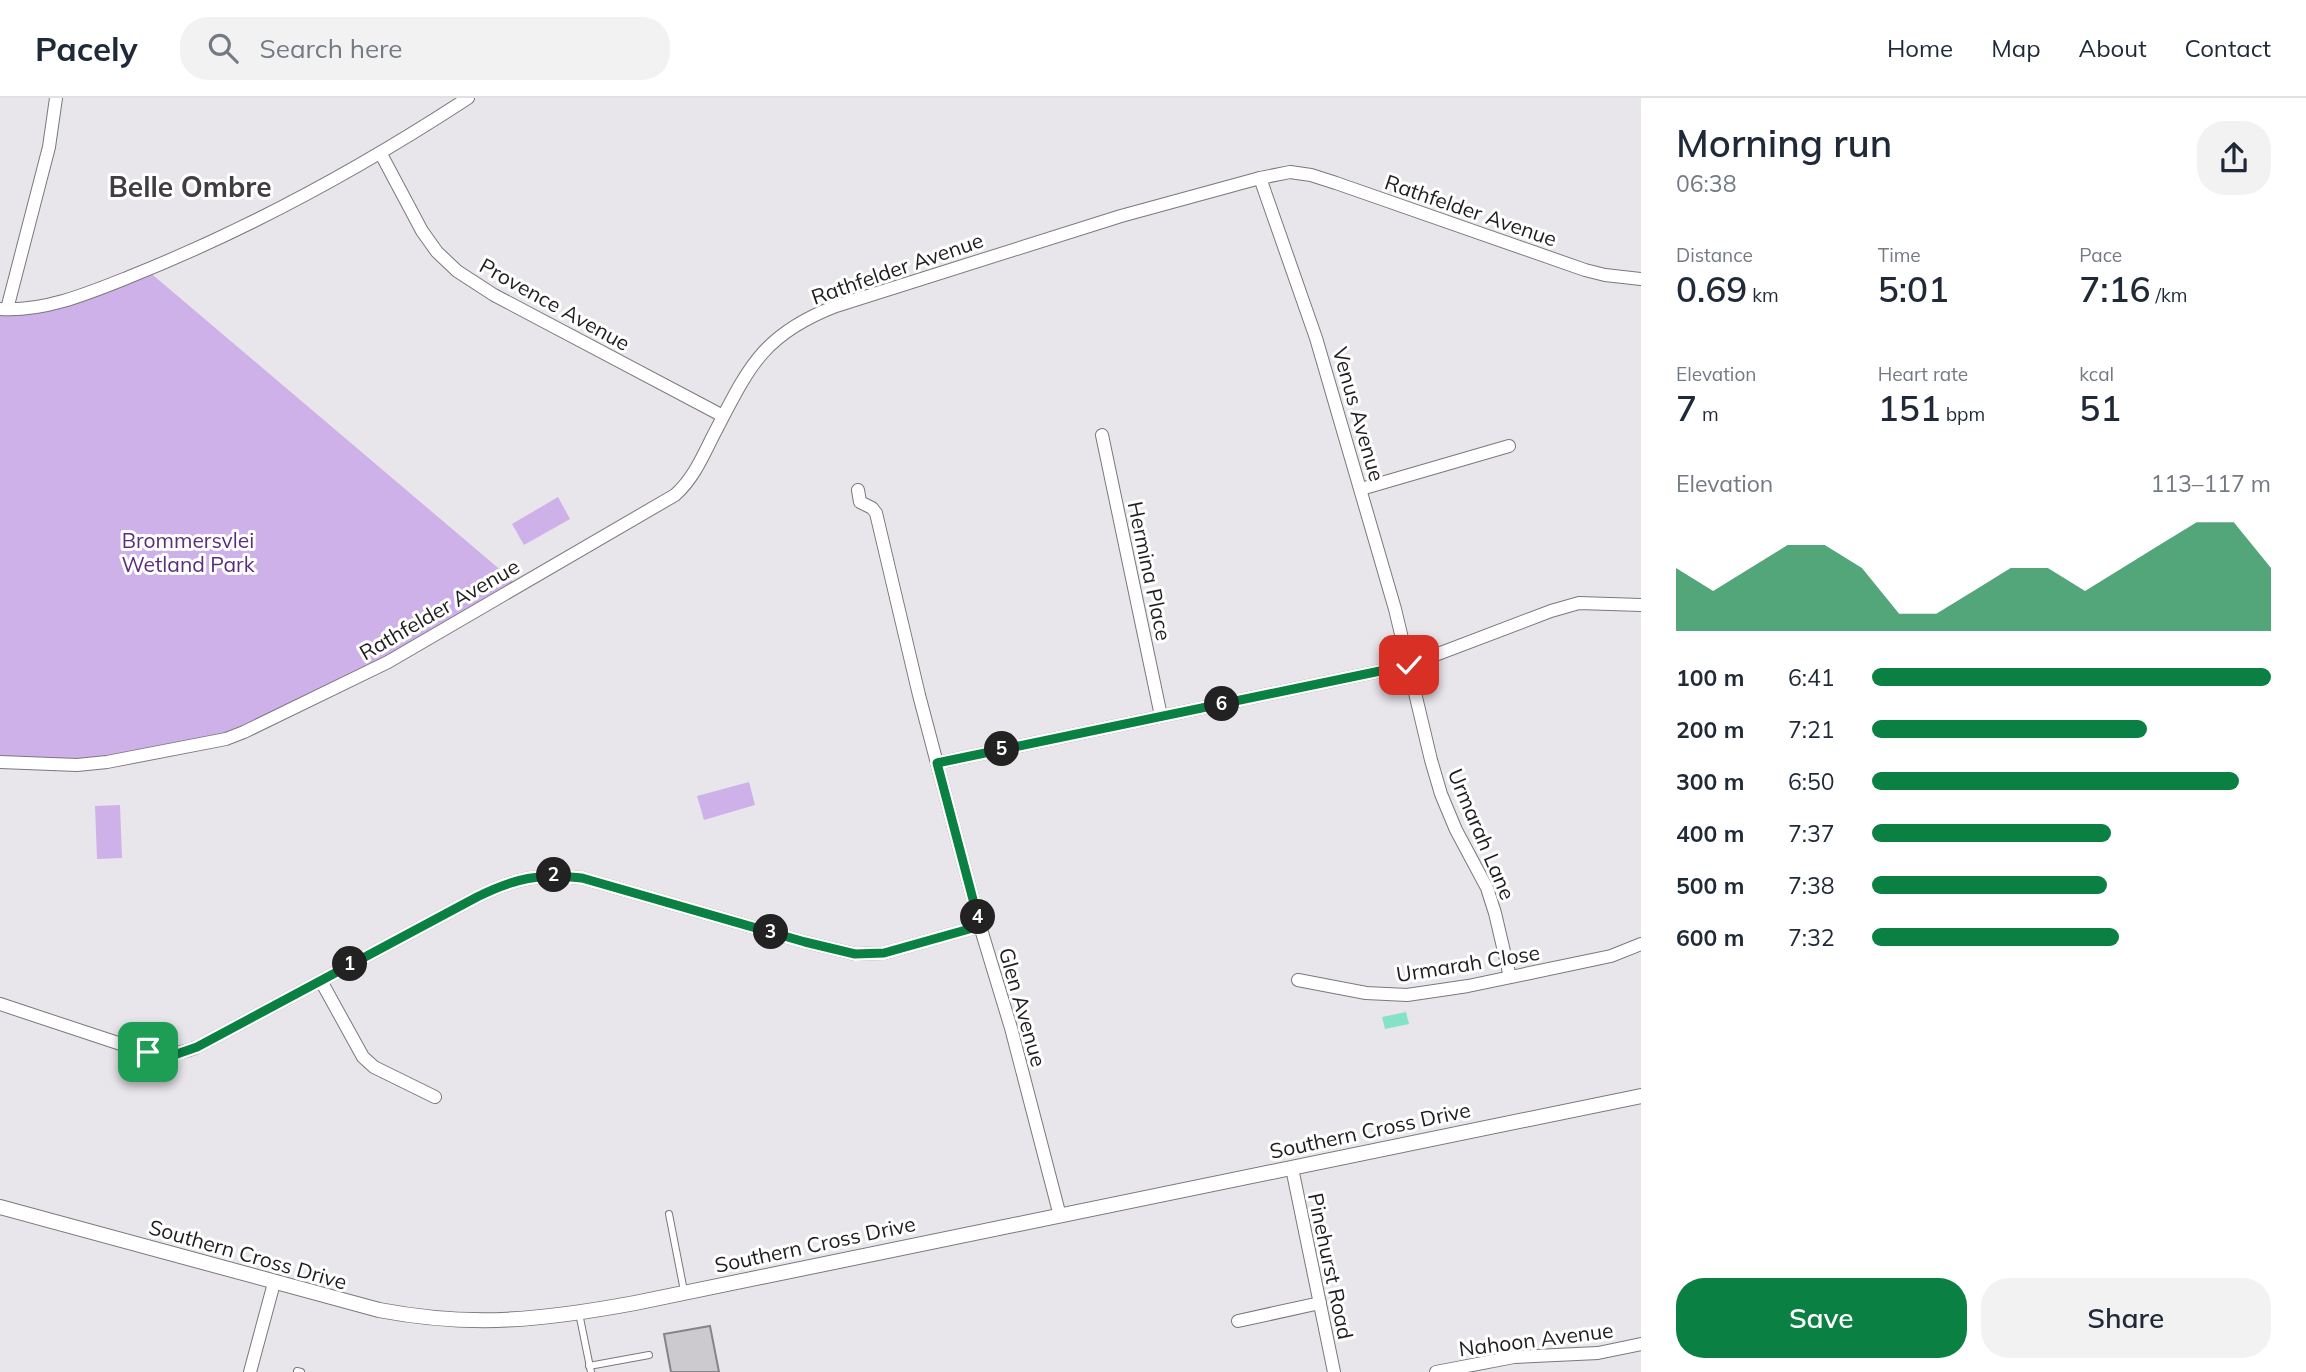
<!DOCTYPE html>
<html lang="en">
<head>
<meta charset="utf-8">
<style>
	:root { --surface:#fff; --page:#f2f2f3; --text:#1f2937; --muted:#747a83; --line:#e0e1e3; --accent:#0b8043 }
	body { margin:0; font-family:Mulish,sans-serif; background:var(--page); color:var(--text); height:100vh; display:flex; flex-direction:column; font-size:26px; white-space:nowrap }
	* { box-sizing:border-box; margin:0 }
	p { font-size:23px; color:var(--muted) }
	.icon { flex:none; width:38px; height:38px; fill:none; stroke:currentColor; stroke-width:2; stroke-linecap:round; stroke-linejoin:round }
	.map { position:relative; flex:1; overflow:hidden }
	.drawer { display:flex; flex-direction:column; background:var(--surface); width:665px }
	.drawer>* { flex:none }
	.pin { position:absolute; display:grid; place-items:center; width:60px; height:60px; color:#fff; margin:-30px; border-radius:14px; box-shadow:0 4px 10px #0006 }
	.km { position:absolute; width:35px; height:35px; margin:-18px; border-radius:50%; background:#222; color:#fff; font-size:19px; line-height:35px; text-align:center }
	.round { display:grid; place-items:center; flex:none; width:74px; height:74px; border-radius:28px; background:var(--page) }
	.overview { display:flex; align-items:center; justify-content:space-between; height:119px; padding:0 35px }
	h1 { font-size:38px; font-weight:600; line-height:52px }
	.metrics { display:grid; grid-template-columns:repeat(3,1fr); gap:10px; height:119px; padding:7px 35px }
	.metrics div { display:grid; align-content:center }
	.metrics b { font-size:35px; font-weight:600 }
	.metrics small { font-size:19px; font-weight:400 }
	.metrics p { font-size:19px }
	.chart { height:196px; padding:14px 35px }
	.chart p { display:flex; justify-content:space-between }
	.chart svg { width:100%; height:126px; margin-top:7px; fill:var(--accent); opacity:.7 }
	.primary-button { display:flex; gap:14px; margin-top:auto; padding:14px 35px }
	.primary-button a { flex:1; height:80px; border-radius:28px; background:var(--accent); color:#fff; font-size:28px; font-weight:600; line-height:80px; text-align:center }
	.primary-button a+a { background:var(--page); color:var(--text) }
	ul { padding:0 35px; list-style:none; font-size:23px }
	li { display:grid; grid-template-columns:112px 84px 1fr; align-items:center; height:52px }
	li i { height:18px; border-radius:9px; background:var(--accent) }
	header { display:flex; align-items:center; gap:42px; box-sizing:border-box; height:98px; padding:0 35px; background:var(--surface); border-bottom:2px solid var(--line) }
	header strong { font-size:33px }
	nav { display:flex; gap:38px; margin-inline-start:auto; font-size:24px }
	.search { width:490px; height:63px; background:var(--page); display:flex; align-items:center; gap:18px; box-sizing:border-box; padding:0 24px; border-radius:28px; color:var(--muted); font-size:26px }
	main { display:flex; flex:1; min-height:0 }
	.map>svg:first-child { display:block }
</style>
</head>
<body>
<header>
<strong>Pacely</strong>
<div class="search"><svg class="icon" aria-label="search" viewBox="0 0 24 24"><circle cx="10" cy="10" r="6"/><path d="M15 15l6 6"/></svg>Search here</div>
<nav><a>Home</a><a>Map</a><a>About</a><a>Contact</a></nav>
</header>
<main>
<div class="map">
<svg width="1641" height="1274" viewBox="0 0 1641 1274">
	<rect width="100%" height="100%" fill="#e9e6eb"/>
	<g fill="#ceb1e9">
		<polygon points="147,172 510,480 518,489 244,634 107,664 0,664 0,211 35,208"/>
		<polygon points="558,399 570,421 524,447 512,426"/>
		<polygon points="749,684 755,707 704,722 697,698"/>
		<polygon points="120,707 122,760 97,761 95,708"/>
	</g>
	<polygon fill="#85e2c7" points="1406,914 1409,926 1385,931 1382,919"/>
	<polygon fill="#cccacf" stroke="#868488" stroke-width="2" points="710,1228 719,1274 671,1274 664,1236"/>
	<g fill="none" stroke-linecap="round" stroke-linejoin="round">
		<defs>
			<g id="service">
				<polyline points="669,1116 684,1193"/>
				<polyline points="579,1215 591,1274"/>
				<polyline points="589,1268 649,1257"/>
				<polyline points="297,1273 301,1274"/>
			</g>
			<g id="minor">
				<polyline points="381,56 422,133 437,154 457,173 494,197 723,318"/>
				<polyline points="1260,80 1316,240 1395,511 1431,662 1441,696 1456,732 1487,790 1495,815 1510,879"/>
				<path d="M0 211C44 214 89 195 129 179 247 132 361 70 468 0"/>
				<polyline points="7,211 49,49 56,0"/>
				<polyline points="1102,337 1161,618"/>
				<polyline points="1361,391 1509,348"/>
				<polyline points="858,392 860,404 872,410 876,415 919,597 980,828 1011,930 1060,1118"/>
				<path d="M0 664 77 667 107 664 226 641 244 634 388 564 675 397C693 381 702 360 713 338 748 271 761 237 836 208L1121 118 1260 80 1290 74 1311 77 1336 85 1585 172 1605 177 1641 181"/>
				<polyline points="937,665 1409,567 1551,513 1579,505 1641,507"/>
				<polyline points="1298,882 1366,895 1407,897 1468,888 1611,858 1641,846"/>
				<polyline points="321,883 363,959 374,969 435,999"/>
				<path d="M0 906 148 955C166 958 181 956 197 949L477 799C515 780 540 775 582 780L805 844 855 856 884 855 980 828"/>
				<polyline points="1292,1070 1334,1274"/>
				<polyline points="1238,1223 1320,1205"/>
				<polyline points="250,1274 274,1185"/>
				<polyline points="1436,1274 1514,1259 1598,1255 1641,1246"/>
			</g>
			<path id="tertiary" d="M0 1109 379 1212C473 1230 543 1222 635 1205L1641 998"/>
		</defs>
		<use href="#service" stroke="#7a787c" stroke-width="8"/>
		<use href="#minor" stroke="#7a787c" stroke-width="14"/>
		<use href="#tertiary" stroke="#7a787c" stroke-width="16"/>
		<use href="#service" stroke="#fff" stroke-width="6"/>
		<use href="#minor" stroke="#fff" stroke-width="12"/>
		<use href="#tertiary" stroke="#fff" stroke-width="14"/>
	</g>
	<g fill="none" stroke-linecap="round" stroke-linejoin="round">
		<defs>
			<path id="route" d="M148 954 174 957 197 949 477 799C515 780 540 775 582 780L805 844 855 856 884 855 980 828 937 665 1409 567"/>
		</defs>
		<use href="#route" stroke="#fff" stroke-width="14"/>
		<use href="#route" stroke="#0b8043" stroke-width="9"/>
	</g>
	<g text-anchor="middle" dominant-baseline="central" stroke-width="6" stroke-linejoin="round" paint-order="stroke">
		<g font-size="21" fill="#1f1e1f" stroke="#fff">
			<text transform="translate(1471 112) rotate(19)">Rathfelder Avenue</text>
			<text transform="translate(897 170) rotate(-19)">Rathfelder Avenue</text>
			<text transform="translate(555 206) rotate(29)">Provence Avenue</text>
			<text transform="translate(1359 316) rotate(74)">Venus Avenue</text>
			<text transform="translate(1150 473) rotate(78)">Hermina Place</text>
			<text transform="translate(439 511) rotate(-30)">Rathfelder Avenue</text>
			<text transform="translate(1482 736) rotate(67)">Urmarah Lane</text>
			<text transform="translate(1468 865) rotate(-9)">Urmarah Close</text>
			<text transform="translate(1023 909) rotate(74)">Glen Avenue</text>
			<text transform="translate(1370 1032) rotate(-12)">Southern Cross Drive</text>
			<text transform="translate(815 1146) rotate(-12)">Southern Cross Drive</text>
			<text transform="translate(248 1156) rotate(16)">Southern Cross Drive</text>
			<text transform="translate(1331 1168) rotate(78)">Pinehurst Road</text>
			<text transform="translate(1536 1241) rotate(-7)">Nahoon Avenue</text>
		</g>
		<g font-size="21" fill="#5a2e7a" stroke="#fff">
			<text x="188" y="442">Brommersvlei<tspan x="188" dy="24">Wetland Park</tspan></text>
		</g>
		<g font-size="28" font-weight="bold" fill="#3f3d41" stroke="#fff">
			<text x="190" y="88">Belle Ombre</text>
		</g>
	</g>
</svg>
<div class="pin" style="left:148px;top:954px;background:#1e9e55"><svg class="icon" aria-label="arrive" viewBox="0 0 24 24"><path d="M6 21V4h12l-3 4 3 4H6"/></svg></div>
<div class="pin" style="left:1409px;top:567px;background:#d93025"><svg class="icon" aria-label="check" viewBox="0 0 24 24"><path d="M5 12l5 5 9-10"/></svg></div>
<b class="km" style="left:350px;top:866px">1</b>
<b class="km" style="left:554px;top:777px">2</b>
<b class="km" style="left:771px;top:834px">3</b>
<b class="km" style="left:978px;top:819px">4</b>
<b class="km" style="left:1002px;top:651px">5</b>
<b class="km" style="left:1222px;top:606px">6</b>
</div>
<section class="drawer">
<div class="overview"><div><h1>Morning run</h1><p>06:38</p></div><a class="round"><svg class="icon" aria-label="share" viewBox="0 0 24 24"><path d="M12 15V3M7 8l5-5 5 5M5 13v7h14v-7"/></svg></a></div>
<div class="metrics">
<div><p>Distance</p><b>0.69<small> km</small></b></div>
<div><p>Time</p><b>5:01</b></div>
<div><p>Pace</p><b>7:16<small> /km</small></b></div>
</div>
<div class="metrics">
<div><p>Elevation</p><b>7<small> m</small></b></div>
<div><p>Heart rate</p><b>151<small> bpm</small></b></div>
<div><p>kcal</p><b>51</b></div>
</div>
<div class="chart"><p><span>Elevation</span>113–117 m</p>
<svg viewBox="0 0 160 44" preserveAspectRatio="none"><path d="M0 44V22L10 30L20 22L30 14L40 14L50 22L60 38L70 38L80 30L90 22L100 22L110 30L120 22L130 14L140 6L150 6L160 22V44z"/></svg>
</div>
<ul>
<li><b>100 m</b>6:41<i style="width:100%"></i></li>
<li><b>200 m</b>7:21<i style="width:69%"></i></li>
<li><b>300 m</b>6:50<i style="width:92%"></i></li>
<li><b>400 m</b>7:37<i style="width:60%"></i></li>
<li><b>500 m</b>7:38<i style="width:59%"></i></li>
<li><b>600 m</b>7:32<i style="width:62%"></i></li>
</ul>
<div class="primary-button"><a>Save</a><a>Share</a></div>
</section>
</main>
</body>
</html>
